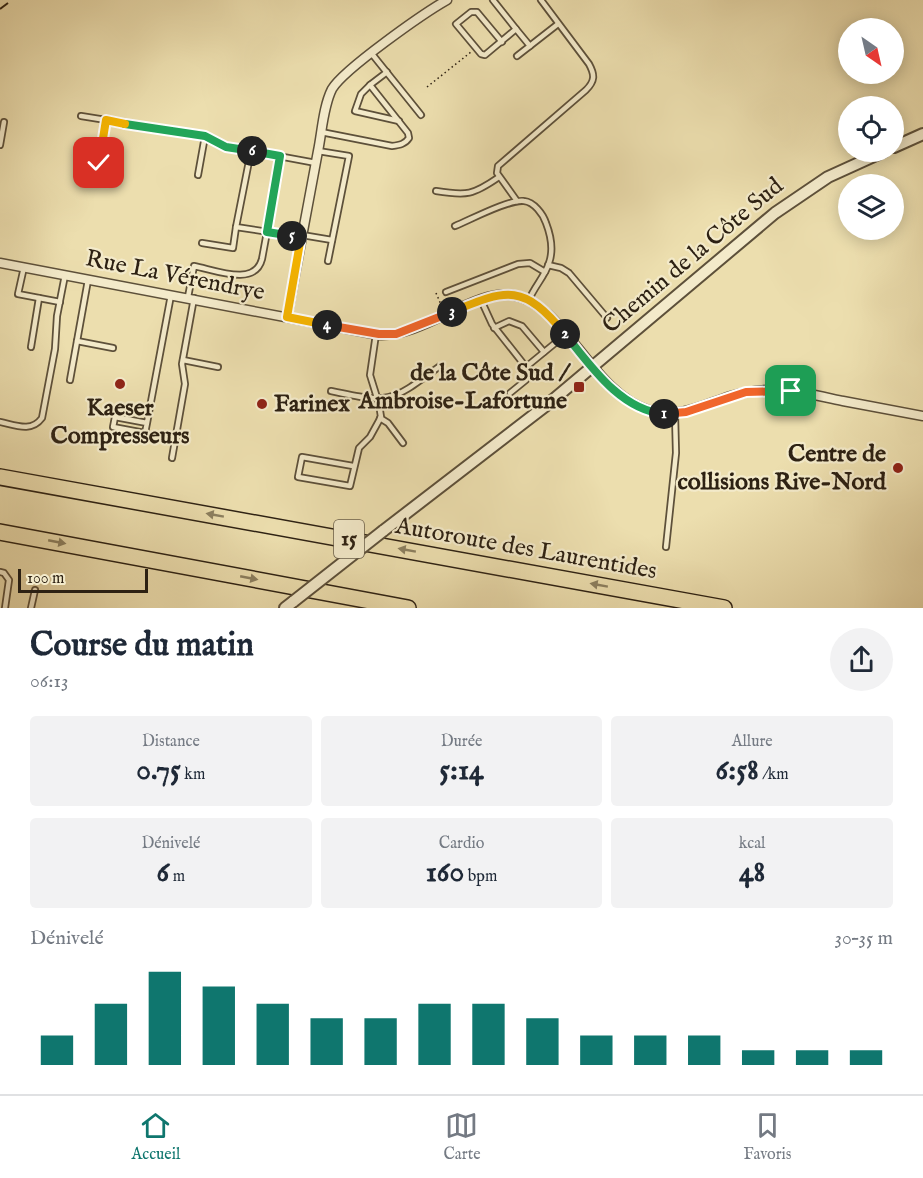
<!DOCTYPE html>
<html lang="fr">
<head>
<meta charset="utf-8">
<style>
	:root { --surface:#fff; --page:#f2f2f3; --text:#1f2937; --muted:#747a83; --line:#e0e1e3; --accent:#0f766e }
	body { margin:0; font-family:"IM FELL English",serif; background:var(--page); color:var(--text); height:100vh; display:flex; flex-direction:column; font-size:22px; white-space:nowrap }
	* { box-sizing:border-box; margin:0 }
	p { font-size:20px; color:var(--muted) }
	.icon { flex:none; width:33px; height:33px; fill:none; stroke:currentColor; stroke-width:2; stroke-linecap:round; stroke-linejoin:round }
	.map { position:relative; height:608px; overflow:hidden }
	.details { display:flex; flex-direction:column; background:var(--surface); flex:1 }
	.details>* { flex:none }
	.needle { width:39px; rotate:146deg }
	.buttons { position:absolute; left:838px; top:18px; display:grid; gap:12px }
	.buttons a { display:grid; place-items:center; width:66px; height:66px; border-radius:50%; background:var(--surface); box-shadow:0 3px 15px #0003; font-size:30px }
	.scale { position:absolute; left:18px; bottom:15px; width:130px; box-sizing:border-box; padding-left:6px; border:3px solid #2d2113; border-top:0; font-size:16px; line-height:21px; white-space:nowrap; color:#2d2113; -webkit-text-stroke:4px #f3eaca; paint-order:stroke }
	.pin { position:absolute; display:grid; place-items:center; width:51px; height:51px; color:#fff; margin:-26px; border-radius:12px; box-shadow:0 3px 9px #0006 }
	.km { position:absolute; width:30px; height:30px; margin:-15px; border-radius:50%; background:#222; color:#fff; font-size:16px; line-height:30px; text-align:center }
	.round { display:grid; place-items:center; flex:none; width:63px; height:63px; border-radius:32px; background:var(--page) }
	.summary { display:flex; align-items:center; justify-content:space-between; height:102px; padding:0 30px }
	h1 { font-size:33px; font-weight:800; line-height:45px }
	.metrics { display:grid; grid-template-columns:repeat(3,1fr); gap:9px; height:102px; padding:6px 30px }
	.metrics div { display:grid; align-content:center; border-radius:6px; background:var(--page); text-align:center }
	.metrics b { font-size:30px; font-weight:800 }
	.metrics small { font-size:16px; font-weight:400 }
	.metrics p { font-size:16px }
	.chart { height:168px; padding:12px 30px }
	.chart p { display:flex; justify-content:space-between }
	.chart svg { width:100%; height:108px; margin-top:6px; stroke:var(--accent); stroke-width:6 }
	.tab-bar { display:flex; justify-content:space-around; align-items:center; height:84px; border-top:2px solid var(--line); background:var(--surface); font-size:16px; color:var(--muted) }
	.tab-bar a { display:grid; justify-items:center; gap:3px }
	.tab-bar .active { color:var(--accent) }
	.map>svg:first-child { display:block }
</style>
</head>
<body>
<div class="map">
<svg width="923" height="608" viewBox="0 0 923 608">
	<rect width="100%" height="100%" fill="#ecdeae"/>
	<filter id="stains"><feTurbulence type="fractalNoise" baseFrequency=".00333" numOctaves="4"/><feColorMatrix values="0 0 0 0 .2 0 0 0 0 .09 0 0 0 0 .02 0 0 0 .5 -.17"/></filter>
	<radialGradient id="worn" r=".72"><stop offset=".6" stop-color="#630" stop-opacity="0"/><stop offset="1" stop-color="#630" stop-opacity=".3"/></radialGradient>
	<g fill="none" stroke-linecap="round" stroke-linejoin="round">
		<defs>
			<g id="service">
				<polyline points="493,0 516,29 485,55 481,54 456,24 471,12 477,12 502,42"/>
				<polyline points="516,29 530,46"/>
				<polyline points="372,54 421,115"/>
				<polyline points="517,56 558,24"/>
				<polyline points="370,85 361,94 355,111 399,121"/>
				<polyline points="81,116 106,120"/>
				<path d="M321 132 392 146C400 145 405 144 409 138L408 133 370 85 387 72"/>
				<polyline points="0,145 4,122"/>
				<polyline points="318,151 349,156 328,261"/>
				<polyline points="98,163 106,120 205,136 226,147 251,151"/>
				<polyline points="198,175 205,136"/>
				<path d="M436 191C467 196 473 195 499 177"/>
				<path d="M517 201 497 173 498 166 586 90C595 81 595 75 589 64L541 0"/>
				<path d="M455 226C470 220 509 199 524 201 534 202 543 214 546 223 551 236 554 249 549 263 545 276 534 287 529 300"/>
				<polyline points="302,235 332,240"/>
				<polyline points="301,237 236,227 251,151 316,163"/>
				<polyline points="202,243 233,248 236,227"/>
				<polyline points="548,265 561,268 569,273 607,318"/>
				<polyline points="24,267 18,294 60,302"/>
				<polyline points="446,292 518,264 530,263 545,272"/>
				<path d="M188 297 194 266C215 270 255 287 262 259L281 156"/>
				<polyline points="481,300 492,324 526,367 565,335"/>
				<polyline points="494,328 509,321 522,326 544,352"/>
				<polyline points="77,341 113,348"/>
				<polyline points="31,347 39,298"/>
				<polyline points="183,360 218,367"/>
				<polyline points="70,380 88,280"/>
				<path d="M331 391C391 404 391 402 440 366"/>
				<polyline points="510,393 526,380 526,367"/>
				<polyline points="380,418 388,423 403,443"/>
				<path d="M0 422C15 425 31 433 42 418L55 349 57 316 65 275"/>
				<polyline points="147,423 115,417 113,427 145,433 147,423 171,295"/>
				<polyline points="172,458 185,384 182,364 194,298"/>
				<polyline points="353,466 302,457 298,477 350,486 359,448 370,437 381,417 379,404 370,375 376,334"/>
				<polyline points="666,547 676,453 675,414"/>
				<polyline points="0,572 4,573 9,580 5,608"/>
				<polyline points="31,608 35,590"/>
			</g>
			<g id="minor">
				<path d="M0 263 379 335C424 337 473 289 512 295 564 302 592 393 648 410 677 420 703 405 731 396 744 392 757 390 771 390 795 390 819 396 843 401 869 406 896 411 923 416"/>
				<path d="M287 317C297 262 308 207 318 151 322 132 323 107 332 89 344 69 424 13 447 0"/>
			</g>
			<g id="tertiary">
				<polyline points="894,147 923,134"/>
				<polyline points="383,531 548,404 775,213 828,177 883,152"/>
				<polyline points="285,608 294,601"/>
			</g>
			<g id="motorway">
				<polyline points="0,477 724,608"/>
				<polyline points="0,532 408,608"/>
			</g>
		</defs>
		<use href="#service" stroke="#5d503a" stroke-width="8"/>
		<use href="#minor" stroke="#5d503a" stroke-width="11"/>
		<use href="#tertiary" stroke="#5d503a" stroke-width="14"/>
		<use href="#motorway" stroke="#2d2113" stroke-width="18"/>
		<g stroke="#2d2113" stroke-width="1.5" stroke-dasharray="1.5 3" stroke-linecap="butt">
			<polyline points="427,87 471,52"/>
			<polyline points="436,293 442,307"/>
		</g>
		<use href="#service" stroke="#f3eaca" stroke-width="4.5"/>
		<use href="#minor" stroke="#f3eaca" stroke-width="8"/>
		<use href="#tertiary" stroke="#f3eaca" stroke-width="10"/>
		<use href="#motorway" stroke="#ecdeae" stroke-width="15"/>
		<polyline stroke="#2d2113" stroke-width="2" stroke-dasharray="10 10" stroke-linecap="butt" points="0,9 12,0"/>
		<defs>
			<polyline id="tertiary-bridge" points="294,601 383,531"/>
		</defs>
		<use href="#tertiary-bridge" stroke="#5d503a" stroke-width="14" stroke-linecap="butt"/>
		<use href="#tertiary-bridge" stroke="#f3eaca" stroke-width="10"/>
	</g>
	<defs><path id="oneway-solid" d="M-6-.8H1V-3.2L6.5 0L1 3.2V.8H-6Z" transform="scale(1.5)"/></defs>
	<g fill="#8c8060">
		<use href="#oneway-solid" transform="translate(215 515) rotate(-170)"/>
		<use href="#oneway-solid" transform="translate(57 542) rotate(11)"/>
		<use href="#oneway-solid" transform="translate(407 550) rotate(-170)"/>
		<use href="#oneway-solid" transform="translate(249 578) rotate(11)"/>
		<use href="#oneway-solid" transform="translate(599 585) rotate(-170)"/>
	</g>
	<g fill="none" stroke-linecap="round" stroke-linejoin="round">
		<defs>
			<polyline id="split-1" points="664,414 686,412 746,392 791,391"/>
			<path id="split-2" d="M565 334C590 365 620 410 664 414"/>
			<path id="split-3" d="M452 312C508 288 524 284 565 334"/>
			<polyline id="split-4" points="327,325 379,334 396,334 452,312"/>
			<polyline id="split-5" points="292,236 301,237 287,317 327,325"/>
			<polyline id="split-6" points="252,151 280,156 267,232 292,236"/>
			<polyline id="split-7" points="125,124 205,136 226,147 252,151"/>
			<polyline id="split-8" points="99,163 106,120 125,124"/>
		</defs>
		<use href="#split-1" stroke="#fff" stroke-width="12"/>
		<use href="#split-2" stroke="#fff" stroke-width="12"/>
		<use href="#split-3" stroke="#fff" stroke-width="12"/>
		<use href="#split-4" stroke="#fff" stroke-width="12"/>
		<use href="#split-5" stroke="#fff" stroke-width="12"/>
		<use href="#split-6" stroke="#fff" stroke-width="12"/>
		<use href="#split-7" stroke="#fff" stroke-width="12"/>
		<use href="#split-8" stroke="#fff" stroke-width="12"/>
		<use href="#split-1" stroke="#f0652b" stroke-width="8"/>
		<use href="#split-2" stroke="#22a559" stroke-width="8"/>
		<use href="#split-3" stroke="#f5b400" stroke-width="8"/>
		<use href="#split-4" stroke="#f0652b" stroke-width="8"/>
		<use href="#split-5" stroke="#f5b400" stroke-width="8"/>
		<use href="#split-6" stroke="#22a559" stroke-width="8"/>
		<use href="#split-7" stroke="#22a559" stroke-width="8"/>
		<use href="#split-8" stroke="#f5b400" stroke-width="8"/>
	</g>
	<g fill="#8f2418" stroke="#f3eaca" stroke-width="2">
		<circle cx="120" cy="384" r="6"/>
		<rect x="573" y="381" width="12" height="12" rx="3"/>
		<circle cx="262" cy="404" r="6"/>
		<circle cx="898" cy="468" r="6"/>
	</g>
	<g text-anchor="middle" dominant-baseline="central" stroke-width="4.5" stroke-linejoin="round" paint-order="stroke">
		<rect fill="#f3eaca" stroke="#685d4a" stroke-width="1.5" x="334" y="520" width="30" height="38" rx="4.5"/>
		<g font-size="22" font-weight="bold" fill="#2d2113">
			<text x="349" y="539">15</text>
		</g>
		<g font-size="24" fill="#2d2113" stroke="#f3eaca">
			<text transform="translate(693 256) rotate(-40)">Chemin de la Côte Sud</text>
			<text transform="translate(175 276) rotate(11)">Rue La Vérendrye</text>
			<text transform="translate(526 549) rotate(10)">Autoroute des Laurentides</text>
		</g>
		<g font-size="24" font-weight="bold" fill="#2d2113" stroke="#f3eaca" text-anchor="end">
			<text x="567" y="373">de la Côte Sud /<tspan x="567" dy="28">Ambroise-Lafortune</tspan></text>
			<text x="274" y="404" text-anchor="start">Farinex</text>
			<text x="120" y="408" text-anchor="middle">Kaeser<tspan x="120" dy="28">Compresseurs</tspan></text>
			<text x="886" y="454">Centre de<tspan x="886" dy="28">collisions Rive-Nord</tspan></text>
		</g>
	</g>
	<rect width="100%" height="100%" filter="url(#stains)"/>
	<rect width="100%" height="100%" fill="url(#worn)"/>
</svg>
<div class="buttons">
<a><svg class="needle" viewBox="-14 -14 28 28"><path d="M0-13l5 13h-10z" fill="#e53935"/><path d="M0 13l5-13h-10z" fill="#747a83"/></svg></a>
<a><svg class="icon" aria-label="locate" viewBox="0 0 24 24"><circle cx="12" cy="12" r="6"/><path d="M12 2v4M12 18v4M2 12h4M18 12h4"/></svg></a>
<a><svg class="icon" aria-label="layers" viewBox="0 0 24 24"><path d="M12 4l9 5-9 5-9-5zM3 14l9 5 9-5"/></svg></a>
</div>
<div class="scale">100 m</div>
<div class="pin" style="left:791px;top:391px;background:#1e9e55"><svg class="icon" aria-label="arrive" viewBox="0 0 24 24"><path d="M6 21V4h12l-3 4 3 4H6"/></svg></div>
<div class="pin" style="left:99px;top:163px;background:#d93025"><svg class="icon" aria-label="check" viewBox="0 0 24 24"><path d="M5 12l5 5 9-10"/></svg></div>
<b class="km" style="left:664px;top:414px">1</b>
<b class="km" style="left:565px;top:334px">2</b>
<b class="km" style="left:452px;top:312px">3</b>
<b class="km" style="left:327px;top:325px">4</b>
<b class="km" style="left:292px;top:236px">5</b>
<b class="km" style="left:252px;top:151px">6</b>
</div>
<section class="details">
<div class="summary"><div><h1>Course du matin</h1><p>06:13</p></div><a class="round"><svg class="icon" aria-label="share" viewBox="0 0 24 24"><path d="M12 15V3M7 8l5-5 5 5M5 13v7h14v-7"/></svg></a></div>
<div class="metrics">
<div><p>Distance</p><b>0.75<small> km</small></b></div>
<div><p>Durée</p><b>5:14</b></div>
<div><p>Allure</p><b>6:58<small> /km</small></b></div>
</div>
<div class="metrics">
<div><p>Dénivelé</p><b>6<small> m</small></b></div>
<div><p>Cardio</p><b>160<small> bpm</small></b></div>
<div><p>kcal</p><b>48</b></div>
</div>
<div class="chart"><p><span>Dénivelé</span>30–35 m</p>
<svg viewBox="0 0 160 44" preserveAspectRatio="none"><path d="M5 44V32M15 44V19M25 44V6M35 44V12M45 44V19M55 44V25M65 44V25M75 44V19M85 44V19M95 44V25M105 44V32M115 44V32M125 44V32M135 44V38M145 44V38M155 44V38"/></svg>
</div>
</section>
<nav class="tab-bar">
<a class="active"><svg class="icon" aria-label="home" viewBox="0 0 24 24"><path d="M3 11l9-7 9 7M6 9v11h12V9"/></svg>Accueil</a>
<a><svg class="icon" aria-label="map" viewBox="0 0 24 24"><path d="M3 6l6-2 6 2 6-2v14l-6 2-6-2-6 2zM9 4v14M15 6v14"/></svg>Carte</a>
<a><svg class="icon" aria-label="saved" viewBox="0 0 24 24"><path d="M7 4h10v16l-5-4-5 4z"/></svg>Favoris</a>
</nav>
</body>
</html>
